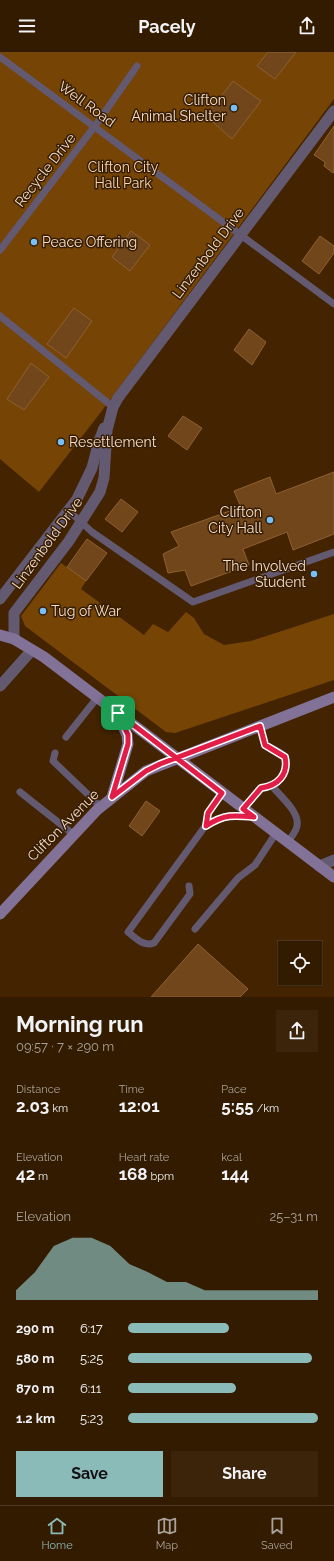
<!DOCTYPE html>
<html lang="en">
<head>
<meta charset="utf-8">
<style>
	:root { --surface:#331b00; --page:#3b240a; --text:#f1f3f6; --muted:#a9a199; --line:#4e3922; --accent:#8bbbb9 }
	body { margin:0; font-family:Raleway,sans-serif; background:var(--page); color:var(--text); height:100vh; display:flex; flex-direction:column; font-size:15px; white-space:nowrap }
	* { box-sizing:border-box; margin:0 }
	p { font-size:13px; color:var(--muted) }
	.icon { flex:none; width:22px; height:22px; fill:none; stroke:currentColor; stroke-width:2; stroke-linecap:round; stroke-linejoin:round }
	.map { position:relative; height:945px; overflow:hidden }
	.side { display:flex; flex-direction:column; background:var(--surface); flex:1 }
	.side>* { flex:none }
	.controls { position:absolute; left:278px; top:889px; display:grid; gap:8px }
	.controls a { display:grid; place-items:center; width:44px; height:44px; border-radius:0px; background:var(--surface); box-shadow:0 1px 3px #0004,0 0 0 1px var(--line); font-size:20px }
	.pin { position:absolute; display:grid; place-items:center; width:34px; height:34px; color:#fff; margin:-17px; border-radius:8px; box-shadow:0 2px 6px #0006 }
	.round { display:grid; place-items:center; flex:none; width:42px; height:42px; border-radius:0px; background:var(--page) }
	.headline { display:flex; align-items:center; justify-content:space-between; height:68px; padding:0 16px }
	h1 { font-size:22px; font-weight:700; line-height:30px }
	.stats { display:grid; grid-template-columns:repeat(3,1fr); gap:6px; height:68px; padding:4px 16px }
	.stats div { display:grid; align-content:center }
	.stats b { font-size:17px; font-weight:700 }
	.stats small { font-size:11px; font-weight:400 }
	.stats p { font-size:11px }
	.chart { height:112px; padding:8px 16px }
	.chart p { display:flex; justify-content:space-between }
	.chart svg { width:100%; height:72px; margin-top:4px; fill:var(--accent); opacity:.7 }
	.primary-button { display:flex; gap:8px; margin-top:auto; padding:8px 16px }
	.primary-button a { flex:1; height:46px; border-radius:0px; background:var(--accent); color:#111; font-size:16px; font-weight:700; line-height:46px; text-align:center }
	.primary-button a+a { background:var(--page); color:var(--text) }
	ul { padding:0 16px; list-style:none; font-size:13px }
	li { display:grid; grid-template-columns:64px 48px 1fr; align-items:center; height:30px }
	li i { height:10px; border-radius:5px; background:var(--accent) }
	header { display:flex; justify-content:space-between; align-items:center; height:52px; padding:0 16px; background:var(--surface); font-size:18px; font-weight:700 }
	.dock { display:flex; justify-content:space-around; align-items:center; height:56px; border-top:1px solid var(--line); background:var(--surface); font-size:11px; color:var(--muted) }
	.dock a { display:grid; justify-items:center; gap:2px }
	.dock .on { color:var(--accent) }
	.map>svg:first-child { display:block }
</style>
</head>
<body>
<header><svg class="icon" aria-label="menu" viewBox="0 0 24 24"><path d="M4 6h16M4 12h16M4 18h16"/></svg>Pacely<svg class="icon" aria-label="share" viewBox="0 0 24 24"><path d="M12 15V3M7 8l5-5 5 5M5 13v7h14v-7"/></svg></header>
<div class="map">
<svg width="334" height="945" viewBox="0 0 334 945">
	<rect width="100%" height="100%" fill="#442400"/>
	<g fill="#764405">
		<polygon points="0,0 334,0 334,47 101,360 39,440 0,407"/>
		<polygon points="61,511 86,529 81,537 144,583 153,572 168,580 186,560 194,566 204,582 224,593 251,589 334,562 334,628 175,681 166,680 25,574 21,564"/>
	</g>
	<g fill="#70461a" stroke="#8f6032">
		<polygon points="268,0 296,0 275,27 257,14"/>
		<polygon points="233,29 261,49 232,87 206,64"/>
		<polygon points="334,74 334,120 333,121 324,114 325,110 314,103"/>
		<polygon points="131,179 150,193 130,219 112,205"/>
		<polygon points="320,184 334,194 334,201 319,222 302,209"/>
		<polygon points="74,256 92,269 66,306 47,292"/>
		<polygon points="249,277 266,290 252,313 234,298"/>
		<polygon points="31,311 49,325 24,358 7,347"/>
		<polygon points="183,364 202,376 187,398 168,384"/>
		<polygon points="334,420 334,482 293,498 287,480 243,497 249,513 191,534 185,518 168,521 163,502 179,494 171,480 241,455 234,439 270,425 276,442"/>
		<polygon points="121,447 138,460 122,480 105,467"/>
		<polygon points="87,487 107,501 86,529 67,515"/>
		<polygon points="146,749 160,759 142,784 129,774"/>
		<polygon points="198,892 248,937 240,945 151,945"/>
	</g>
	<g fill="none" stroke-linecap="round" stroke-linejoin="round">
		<g stroke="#635a71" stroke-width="7">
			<polyline points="0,5 334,252"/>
			<polyline points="0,198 95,74 137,14"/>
			<polyline points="0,264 113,355"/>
			<polyline points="69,459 92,480 193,550 334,500"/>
			<polyline points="66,685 97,646"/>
			<polyline points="55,701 53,709 101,755"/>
			<path d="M272 734C280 744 300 760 297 774 296 780 291 785 288 790"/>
			<polyline points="20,740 73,782"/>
			<path d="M243 757 261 736C264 735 270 735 273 734 281 729 291 712 284 704 280 699 271 696 265 693L260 674"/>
			<polyline points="206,773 208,761 222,741"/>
			<path d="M189 834 190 842 154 891C143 895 136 886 128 880L206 773C224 762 234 763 254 765"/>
			<polyline points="195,877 238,826 255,813 276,781"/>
		</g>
		<g stroke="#635a71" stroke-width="11">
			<polyline points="0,547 77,447 92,416 99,389 104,376"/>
			<polyline points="14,587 14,561 69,489 100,440 104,426 107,378 113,355 118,346 334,59"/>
			<polyline points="0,634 32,598"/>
			<polyline points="319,814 334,808"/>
		</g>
		<g stroke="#827297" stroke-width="11">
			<polyline points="0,583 14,587 44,605 334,825"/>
			<polyline points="112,745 128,692 127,683 118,664"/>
			<polyline points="0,862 97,758 146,719 334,645"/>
		</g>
	</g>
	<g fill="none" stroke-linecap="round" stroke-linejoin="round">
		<defs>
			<path id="route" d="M118 661 222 741 208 761 206 774C224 762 234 763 254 765L243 757 261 736C277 734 289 723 285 705L265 693 260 674 160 712 146 719 112 745 128 692V683L118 661"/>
		</defs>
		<use href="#route" stroke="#fff" stroke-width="8"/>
		<use href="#route" stroke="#e11d48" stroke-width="5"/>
	</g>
	<g fill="#78bff7" stroke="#341d04" stroke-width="1.5">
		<circle cx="234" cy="56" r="4"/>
		<circle cx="34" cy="190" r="4"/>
		<circle cx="61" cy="390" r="4"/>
		<circle cx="270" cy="468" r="4"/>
		<circle cx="314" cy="522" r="4"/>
		<circle cx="43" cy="559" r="4"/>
	</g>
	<g text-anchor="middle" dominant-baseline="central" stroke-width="3" stroke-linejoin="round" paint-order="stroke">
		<g font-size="14" fill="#f8ddc5" stroke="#341d04" text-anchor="end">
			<text x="226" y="48">Clifton<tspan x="226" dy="16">Animal Shelter</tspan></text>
			<text x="42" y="190" text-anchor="start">Peace Offering</text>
			<text x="69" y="390" text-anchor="start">Resettlement</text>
			<text x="262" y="460">Clifton<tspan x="262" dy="16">City Hall</tspan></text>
			<text x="306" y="514">The Involved<tspan x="306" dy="16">Student</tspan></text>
			<text x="51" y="559" text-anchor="start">Tug of War</text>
		</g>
		<g font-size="14" fill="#f8ddc5" stroke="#341d04">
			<text transform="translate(87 52) rotate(36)">Well Road</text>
			<text transform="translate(45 118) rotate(-52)">Recycle Drive</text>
			<text transform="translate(208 201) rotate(-53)">Linzenbold Drive</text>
			<text transform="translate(47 491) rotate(-54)">Linzenbold Drive</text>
			<text transform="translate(63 773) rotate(-45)">Clifton Avenue</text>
		</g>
		<g font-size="14" fill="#ffd6b1" stroke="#341d04">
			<text x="123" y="115">Clifton City<tspan x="123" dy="16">Hall Park</tspan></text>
		</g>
	</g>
</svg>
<div class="controls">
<a><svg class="icon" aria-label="locate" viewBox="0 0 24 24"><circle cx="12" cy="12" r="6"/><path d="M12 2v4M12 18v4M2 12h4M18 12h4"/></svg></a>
</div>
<div class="pin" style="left:118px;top:661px;background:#1e9e55"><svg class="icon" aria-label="arrive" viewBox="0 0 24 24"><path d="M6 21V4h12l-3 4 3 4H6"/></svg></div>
</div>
<section class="side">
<div class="headline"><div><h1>Morning run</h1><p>09:57 · 7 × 290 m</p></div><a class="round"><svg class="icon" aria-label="share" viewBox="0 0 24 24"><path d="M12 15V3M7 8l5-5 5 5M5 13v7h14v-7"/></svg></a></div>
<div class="stats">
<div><p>Distance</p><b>2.03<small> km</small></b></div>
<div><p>Time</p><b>12:01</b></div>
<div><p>Pace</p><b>5:55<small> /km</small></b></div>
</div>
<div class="stats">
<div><p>Elevation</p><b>42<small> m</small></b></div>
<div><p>Heart rate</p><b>168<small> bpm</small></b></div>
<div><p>kcal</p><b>144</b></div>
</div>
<div class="chart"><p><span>Elevation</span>25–31 m</p>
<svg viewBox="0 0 160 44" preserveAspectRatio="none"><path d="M0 44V38L10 27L20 11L30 6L40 6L50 11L60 22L70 27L80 33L90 33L100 38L110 38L120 38L130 38L140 38L150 38L160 38V44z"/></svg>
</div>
<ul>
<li><b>290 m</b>6:17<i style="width:53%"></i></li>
<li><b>580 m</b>5:25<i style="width:97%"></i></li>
<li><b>870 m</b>6:11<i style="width:57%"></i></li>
<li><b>1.2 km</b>5:23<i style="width:100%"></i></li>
</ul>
<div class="primary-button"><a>Save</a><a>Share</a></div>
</section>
<nav class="dock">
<a class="on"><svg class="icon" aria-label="home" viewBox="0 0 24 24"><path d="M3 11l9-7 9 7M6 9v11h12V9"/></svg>Home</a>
<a><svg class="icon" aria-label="map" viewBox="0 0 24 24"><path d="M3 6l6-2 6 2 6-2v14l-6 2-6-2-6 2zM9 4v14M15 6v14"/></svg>Map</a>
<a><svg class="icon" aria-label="saved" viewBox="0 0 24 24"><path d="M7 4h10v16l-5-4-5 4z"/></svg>Saved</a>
</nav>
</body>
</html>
